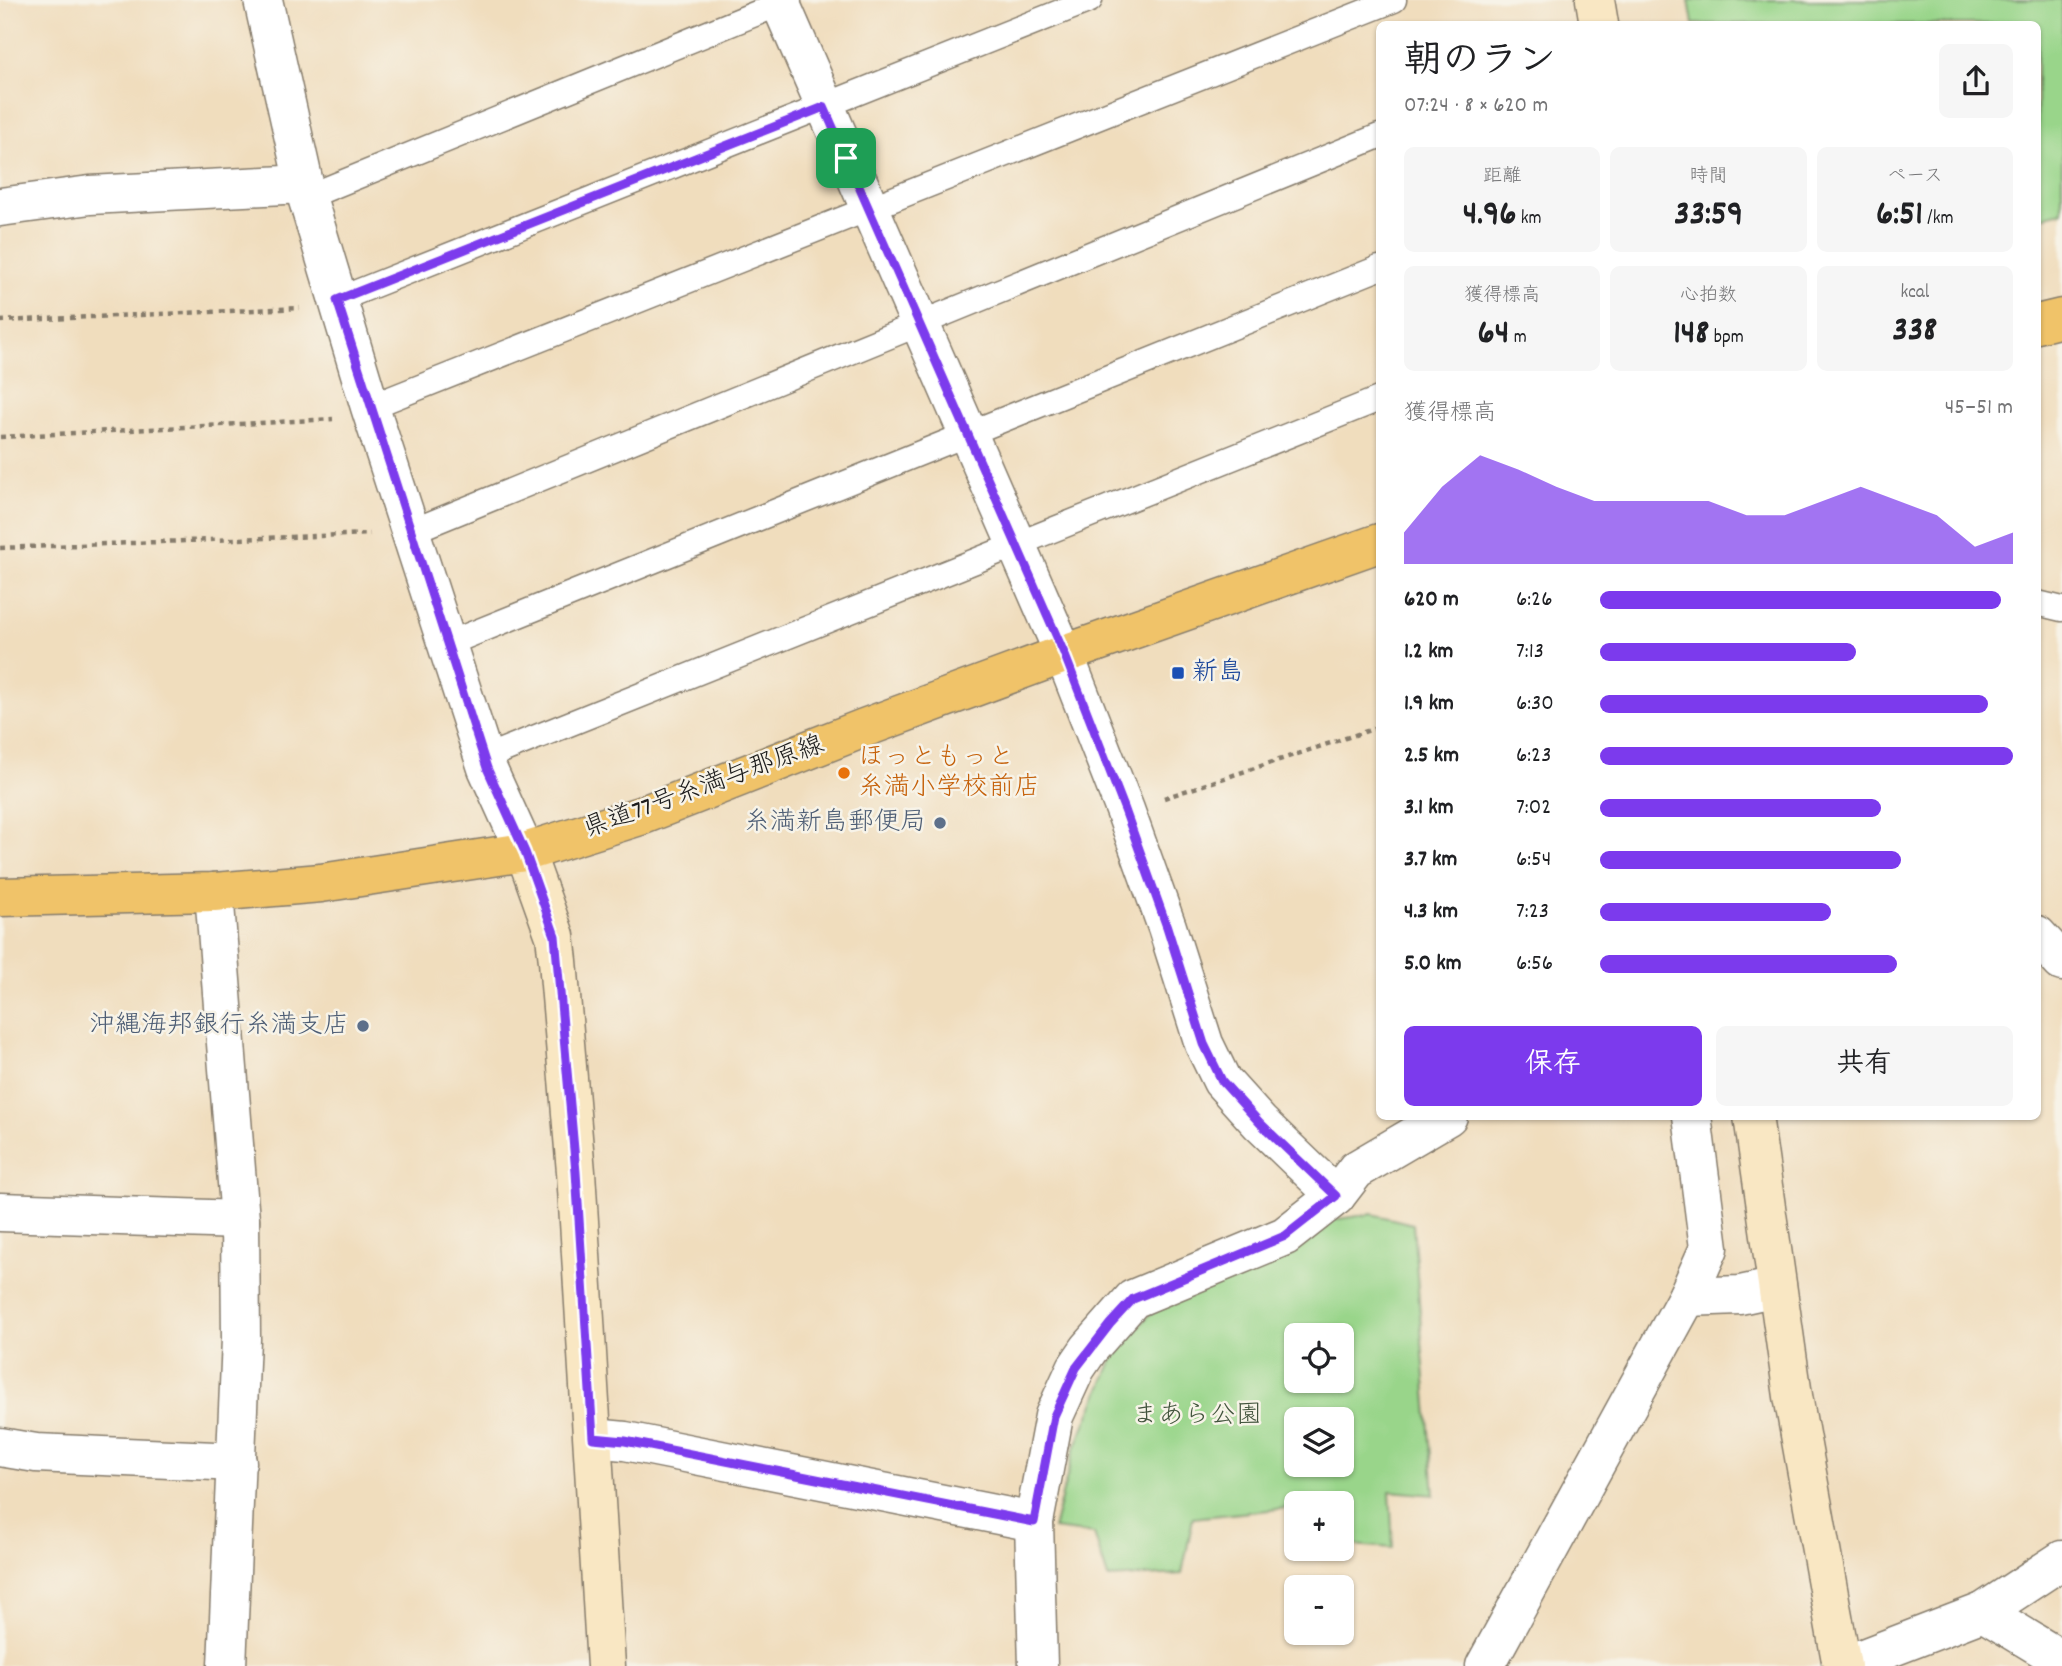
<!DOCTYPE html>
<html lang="ja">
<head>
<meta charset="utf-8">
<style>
	:root { --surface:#fff; --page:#f6f6f6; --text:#202124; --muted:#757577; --accent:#7c3aed }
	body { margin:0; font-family:Dekko,"Klee One",sans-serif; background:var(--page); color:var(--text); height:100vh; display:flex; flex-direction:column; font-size:26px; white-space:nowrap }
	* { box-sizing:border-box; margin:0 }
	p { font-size:23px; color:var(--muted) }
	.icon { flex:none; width:38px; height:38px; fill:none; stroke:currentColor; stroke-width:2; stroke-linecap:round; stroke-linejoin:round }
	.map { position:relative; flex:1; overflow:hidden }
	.side { position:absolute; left:1376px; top:21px; width:665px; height:1099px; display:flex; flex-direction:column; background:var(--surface); border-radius:10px; box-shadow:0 2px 5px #0004 }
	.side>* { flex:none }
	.fabs { position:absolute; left:1284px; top:1323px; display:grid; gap:14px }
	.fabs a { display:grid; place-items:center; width:70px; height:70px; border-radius:10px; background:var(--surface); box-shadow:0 2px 5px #0004; font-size:35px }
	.pin { position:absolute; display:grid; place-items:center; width:60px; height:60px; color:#fff; margin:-30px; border-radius:14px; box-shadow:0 4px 10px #0006 }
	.round { display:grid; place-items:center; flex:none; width:74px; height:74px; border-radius:10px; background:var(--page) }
	.head { display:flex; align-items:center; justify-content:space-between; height:119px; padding:0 28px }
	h1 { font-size:38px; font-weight:700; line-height:52px }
	.figures { display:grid; grid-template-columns:repeat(3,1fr); gap:10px; height:119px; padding:7px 28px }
	.figures div { display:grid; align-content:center; border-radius:10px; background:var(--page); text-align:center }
	.figures b { font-size:35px; font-weight:700 }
	.figures small { font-size:19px; font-weight:400 }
	.figures p { font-size:19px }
	.chart { height:196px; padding:14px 28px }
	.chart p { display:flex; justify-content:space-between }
	.chart svg { width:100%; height:126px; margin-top:7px; fill:var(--accent); opacity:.7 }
	.primary-button { display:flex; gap:14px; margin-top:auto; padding:14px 28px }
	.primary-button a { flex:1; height:80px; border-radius:10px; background:var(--accent); color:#fff; font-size:28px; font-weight:700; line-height:80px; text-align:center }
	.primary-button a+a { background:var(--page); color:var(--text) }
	ul { padding:0 28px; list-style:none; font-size:23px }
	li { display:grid; grid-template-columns:112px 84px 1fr; align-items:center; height:52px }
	li i { height:18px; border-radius:9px; background:var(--accent) }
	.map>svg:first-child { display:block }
</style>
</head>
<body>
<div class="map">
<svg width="2062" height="1666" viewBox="0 0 2062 1666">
	<rect width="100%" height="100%" fill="#f7f3e8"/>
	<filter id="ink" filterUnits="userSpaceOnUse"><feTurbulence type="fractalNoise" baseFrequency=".0143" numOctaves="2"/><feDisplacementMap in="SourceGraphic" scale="14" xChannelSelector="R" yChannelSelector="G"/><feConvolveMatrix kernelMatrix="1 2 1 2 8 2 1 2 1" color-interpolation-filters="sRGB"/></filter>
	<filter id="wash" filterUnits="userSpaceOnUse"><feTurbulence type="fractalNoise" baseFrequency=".00686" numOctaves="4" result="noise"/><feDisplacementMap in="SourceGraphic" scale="28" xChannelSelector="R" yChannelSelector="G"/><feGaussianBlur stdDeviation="1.57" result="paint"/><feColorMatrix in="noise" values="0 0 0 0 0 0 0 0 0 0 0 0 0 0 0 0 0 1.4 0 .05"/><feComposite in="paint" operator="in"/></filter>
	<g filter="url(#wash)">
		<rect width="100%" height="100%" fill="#f0ddbd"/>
		<g fill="#99d58a" stroke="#5a7853" stroke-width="2" fill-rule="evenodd">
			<polygon points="1689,0 2062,0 2062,212 2037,218 2037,24 1693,24"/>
			<path d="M1372 1214 1413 1224 1434 1495 1390 1491 1393 1548 1351 1545 1342 1503H1297V1507L1193 1518 1182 1574 1108 1578 1094 1534 1053 1529 1074 1450 1112 1361 1164 1296 1324 1218 1338 1219ZM1297 1335H1342V1381H1297ZM1297 1419H1342V1465H1297Z"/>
		</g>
	</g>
	<g filter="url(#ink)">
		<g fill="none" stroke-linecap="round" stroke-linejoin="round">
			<defs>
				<g id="lane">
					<polyline points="307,197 789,0"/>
					<polyline points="337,300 1090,0"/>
					<polyline points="370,407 1394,0"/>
					<polyline points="410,532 1379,136"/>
					<polyline points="2037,603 2062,609"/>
					<polyline points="447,644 1379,268"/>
					<polyline points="484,758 1379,399"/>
				</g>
				<g id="street">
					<polyline points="263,0 307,197 370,407 487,768 525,852"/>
					<polyline points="779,0 1064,654 1125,810 1167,927 1204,1044 1222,1081 1260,1123 1336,1196 1356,1170 1448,1116"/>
					<polyline points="0,207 90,195 304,184"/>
					<polyline points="214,892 240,1220 241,1339 227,1666"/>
					<polyline points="2037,935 2062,962"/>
					<polyline points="0,1212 240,1220"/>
					<polyline points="1687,1297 1740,1295 1777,1287"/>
					<polyline points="593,1438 625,1441 1034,1522"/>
					<polyline points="0,1447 36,1453 237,1462"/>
					<polyline points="1983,1612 2062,1660"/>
					<polyline points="1038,1666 1034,1522 1054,1416 1076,1368 1089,1349 1133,1299 1285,1236 1336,1196"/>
					<polyline points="1485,1666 1687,1297 1709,1248 1692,1116"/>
					<polyline points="1843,1666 1983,1612 2062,1560"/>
				</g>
				<g id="secondary">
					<polyline points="1595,0 1599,24"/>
					<polyline points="525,852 555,936 558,961 576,1172 606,1666"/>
					<polyline points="1753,1116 1793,1396 1842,1666"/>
				</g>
				<g id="primary">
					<polyline points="2037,324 2062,318"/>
					<polyline points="0,897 214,892 321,883 525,852 643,815 864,728 1064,654 1379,543"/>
				</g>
			</defs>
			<use href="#lane" stroke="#867c6c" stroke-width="27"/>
			<use href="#street" stroke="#867c6c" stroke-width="41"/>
			<use href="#secondary" stroke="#867c6c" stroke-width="41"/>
			<use href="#primary" stroke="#867c6c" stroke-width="41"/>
			<g stroke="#867c6c" stroke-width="4.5" stroke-dasharray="5 5" stroke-linecap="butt">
				<polyline points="0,321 300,308"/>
				<polyline points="0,437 333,419"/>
				<polyline points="0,548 370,534"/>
				<polyline points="1164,798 1379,727"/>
			</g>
			<use href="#lane" stroke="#fff" stroke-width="24"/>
			<use href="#street" stroke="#fff" stroke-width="38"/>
			<use href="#secondary" stroke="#f9e7c3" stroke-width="38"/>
			<use href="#primary" stroke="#f0c369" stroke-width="38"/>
		</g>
	</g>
	<g fill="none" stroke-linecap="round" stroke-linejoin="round" filter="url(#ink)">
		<defs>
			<polygon id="route" points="824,107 1064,653 1125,810 1167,927 1204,1044 1222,1081 1260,1123 1336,1196 1285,1236 1133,1299 1110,1324 1076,1368 1054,1416 1034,1522 625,1441 593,1438 576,1172 555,936 525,852 487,768 337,300"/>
		</defs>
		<use href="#route" stroke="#fff" stroke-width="14"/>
		<use href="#route" stroke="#7c3aed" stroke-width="9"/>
	</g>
	<rect fill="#1a4fb4" stroke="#f7f3e8" stroke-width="2.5" x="1171" y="666" width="14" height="14" rx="3.5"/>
	<circle fill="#e8710a" stroke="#f7f3e8" stroke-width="2.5" cx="844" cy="773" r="7"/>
	<g fill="#5c6f8a" stroke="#f7f3e8" stroke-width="2.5">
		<circle cx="940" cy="823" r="7"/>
		<circle cx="363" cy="1026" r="7"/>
	</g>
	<g text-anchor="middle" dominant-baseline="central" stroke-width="5" stroke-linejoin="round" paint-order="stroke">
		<g font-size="26" fill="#164399" stroke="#f7f3e8" text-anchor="start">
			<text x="1192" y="673">新島</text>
		</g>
		<g font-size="26" fill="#c56008" stroke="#f7f3e8" text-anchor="start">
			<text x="858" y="758">ほっともっと<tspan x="858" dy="30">糸満小学校前店</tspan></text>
		</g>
		<g font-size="26" fill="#1c1c1c" stroke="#f7f3e8">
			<text transform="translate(704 788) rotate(-20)">県道77号糸満与那原線</text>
		</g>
		<g font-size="26" fill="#4e5e75" stroke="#f7f3e8" text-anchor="end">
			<text x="926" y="823">糸満新島郵便局</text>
			<text x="349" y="1026">沖縄海邦銀行糸満支店</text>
		</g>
		<g font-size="26" fill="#42543d" stroke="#f7f3e8">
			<text x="1197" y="1416">まあら公園</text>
		</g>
	</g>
</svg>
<div class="fabs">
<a><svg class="icon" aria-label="locate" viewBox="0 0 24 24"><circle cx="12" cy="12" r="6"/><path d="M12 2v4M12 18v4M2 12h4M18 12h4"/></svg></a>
<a><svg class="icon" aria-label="layers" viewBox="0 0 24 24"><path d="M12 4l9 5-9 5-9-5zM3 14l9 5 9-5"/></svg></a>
<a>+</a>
<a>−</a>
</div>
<div class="pin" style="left:846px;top:158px;background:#1e9e55"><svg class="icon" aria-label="arrive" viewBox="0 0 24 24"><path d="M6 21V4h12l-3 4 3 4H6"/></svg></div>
<section class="side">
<div class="head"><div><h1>朝のラン</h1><p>07:24 · 8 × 620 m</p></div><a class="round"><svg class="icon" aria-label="share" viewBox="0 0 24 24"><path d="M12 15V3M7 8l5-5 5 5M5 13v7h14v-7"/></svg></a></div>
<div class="figures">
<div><p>距離</p><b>4.96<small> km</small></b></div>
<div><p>時間</p><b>33:59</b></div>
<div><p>ペース</p><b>6:51<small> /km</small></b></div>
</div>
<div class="figures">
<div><p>獲得標高</p><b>64<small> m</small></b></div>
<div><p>心拍数</p><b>148<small> bpm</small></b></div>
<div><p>kcal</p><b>338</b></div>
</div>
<div class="chart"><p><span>獲得標高</span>45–51 m</p>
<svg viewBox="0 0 160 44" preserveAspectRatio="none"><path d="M0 44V33L10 17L20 6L30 11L40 17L50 22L60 22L70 22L80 22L90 27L100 27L110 22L120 17L130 22L140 27L150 38L160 33V44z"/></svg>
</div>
<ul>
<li><b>620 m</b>6:26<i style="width:97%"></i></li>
<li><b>1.2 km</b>7:13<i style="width:62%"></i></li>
<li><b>1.9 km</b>6:30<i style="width:94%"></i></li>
<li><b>2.5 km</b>6:23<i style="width:100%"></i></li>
<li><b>3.1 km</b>7:02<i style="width:68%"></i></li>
<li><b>3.7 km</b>6:54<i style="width:73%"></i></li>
<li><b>4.3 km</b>7:23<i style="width:56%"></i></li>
<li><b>5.0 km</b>6:56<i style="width:72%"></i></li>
</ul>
<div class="primary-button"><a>保存</a><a>共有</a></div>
</section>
</div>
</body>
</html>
